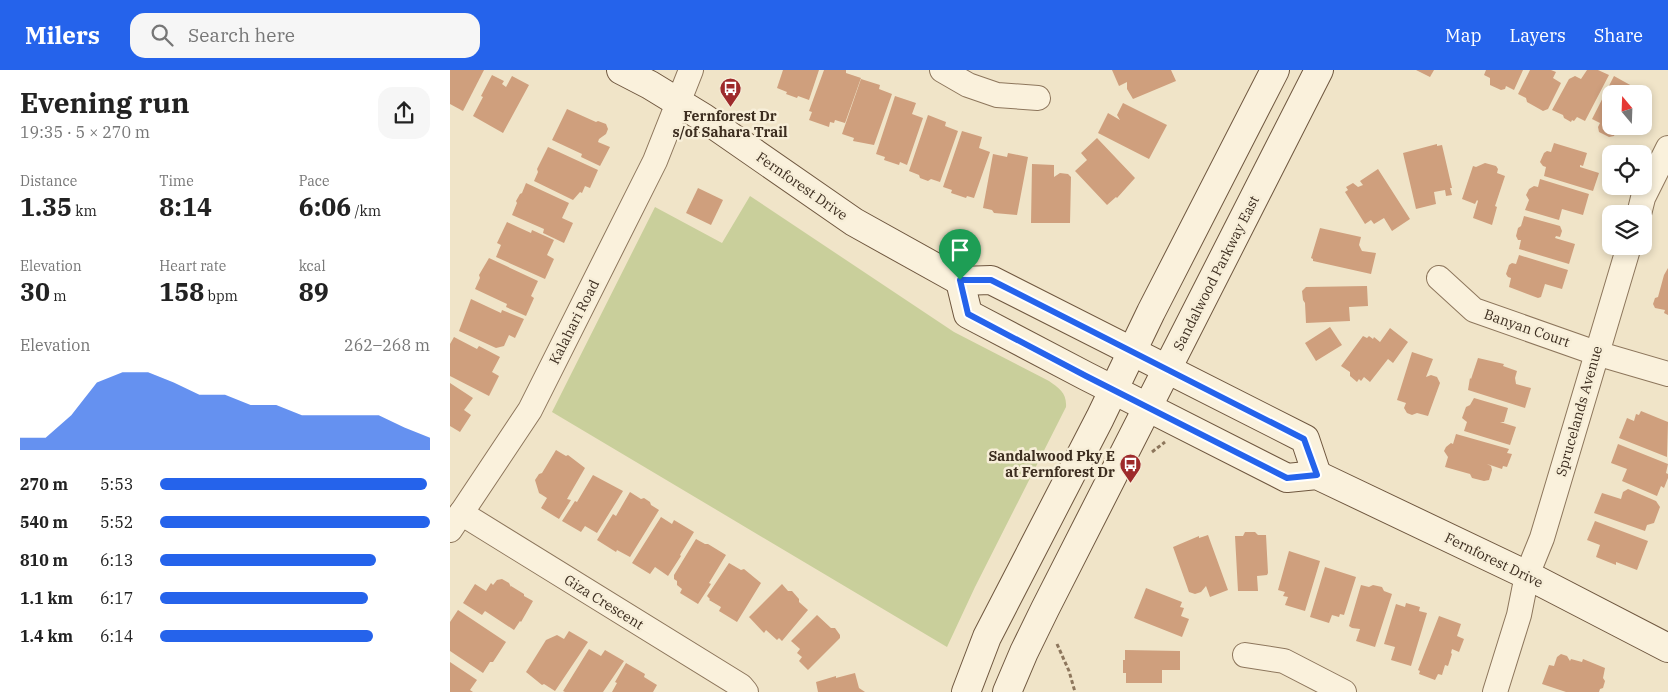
<!DOCTYPE html>
<html lang="en">
<head>
<meta charset="utf-8">
<style>
	:root { --surface:#fff; --page:#f6f6f6; --text:#222; --muted:#767676; --accent:#2563eb }
	body { margin:0; font-family:"IBM Plex Serif",serif; background:var(--page); color:var(--text); height:100vh; display:flex; flex-direction:column; font-size:19px; white-space:nowrap }
	* { box-sizing:border-box; margin:0 }
	p { font-size:16px; color:var(--muted) }
	.icon { flex:none; width:28px; height:28px; fill:none; stroke:currentColor; stroke-width:2; stroke-linecap:round; stroke-linejoin:round }
	.map { position:relative; flex:1; overflow:hidden }
	.drawer { display:flex; flex-direction:column; background:var(--surface); width:450px }
	.drawer>* { flex:none }
	.needle { width:32px; rotate:341deg }
	.controls { position:absolute; left:1152px; top:15px; display:grid; gap:10px }
	.controls a { display:grid; place-items:center; width:50px; height:50px; border-radius:10px; background:var(--surface); box-shadow:0 2px 8px #0003; font-size:25px }
	.pin { position:absolute; display:grid; place-items:center; width:42px; height:42px; color:#fff; margin:-51px -21px; border-radius:50% 50% 50% 0; rotate:-45deg; box-shadow:0 0 5px #0007 }
	.pin .icon { rotate:45deg }
	.round { display:grid; place-items:center; flex:none; width:52px; height:52px; border-radius:15px; background:var(--page) }
	.overview { display:flex; align-items:center; justify-content:space-between; height:85px; padding:0 20px }
	h1 { font-size:28px; font-weight:700; line-height:38px }
	.stats { display:grid; grid-template-columns:repeat(3,1fr); gap:8px; height:85px; padding:5px 20px }
	.stats div { display:grid; align-content:center }
	.stats b { font-size:25px; font-weight:700 }
	.stats small { font-size:14px; font-weight:400 }
	.stats p { font-size:14px }
	.chart { height:140px; padding:10px 20px }
	.chart p { display:flex; justify-content:space-between }
	.chart svg { width:100%; height:90px; margin-top:5px; fill:var(--accent); opacity:.7 }
	ul { padding:0 20px; list-style:none; font-size:16px }
	li { display:grid; grid-template-columns:80px 60px 1fr; align-items:center; height:38px }
	li i { height:12px; border-radius:6px; background:var(--accent) }
	header { display:flex; align-items:center; gap:30px; box-sizing:border-box; height:70px; padding:0 25px; background:var(--accent); color:#fff }
	header strong { font-size:24px }
	nav { display:flex; gap:28px; margin-inline-start:auto; font-size:18px }
	.search { width:350px; height:45px; background:var(--page); display:flex; align-items:center; gap:12px; box-sizing:border-box; padding:0 18px; border-radius:15px; color:var(--muted); font-size:19px }
	main { display:flex; flex:1; min-height:0 }
	.map>svg:first-child { display:block }
</style>
</head>
<body>
<header>
<strong>Milers</strong>
<div class="search"><svg class="icon" aria-label="search" viewBox="0 0 24 24"><circle cx="10" cy="10" r="6"/><path d="M15 15l6 6"/></svg>Search here</div>
<nav><a>Map</a><a>Layers</a><a>Share</a></nav>
</header>
<main>
<section class="drawer">
<div class="overview"><div><h1>Evening run</h1><p>19:35 · 5 × 270 m</p></div><a class="round"><svg class="icon" aria-label="share" viewBox="0 0 24 24"><path d="M12 15V3M7 8l5-5 5 5M5 13v7h14v-7"/></svg></a></div>
<div class="stats">
<div><p>Distance</p><b>1.35<small> km</small></b></div>
<div><p>Time</p><b>8:14</b></div>
<div><p>Pace</p><b>6:06<small> /km</small></b></div>
</div>
<div class="stats">
<div><p>Elevation</p><b>30<small> m</small></b></div>
<div><p>Heart rate</p><b>158<small> bpm</small></b></div>
<div><p>kcal</p><b>89</b></div>
</div>
<div class="chart"><p><span>Elevation</span>262–268 m</p>
<svg viewBox="0 0 160 44" preserveAspectRatio="none"><path d="M0 44V38L10 38L20 27L30 11L40 6L50 6L60 11L70 17L80 17L90 22L100 22L110 27L120 27L130 27L140 27L150 33L160 38V44z"/></svg>
</div>
<ul>
<li><b>270 m</b>5:53<i style="width:99%"></i></li>
<li><b>540 m</b>5:52<i style="width:100%"></i></li>
<li><b>810 m</b>6:13<i style="width:80%"></i></li>
<li><b>1.1 km</b>6:17<i style="width:77%"></i></li>
<li><b>1.4 km</b>6:14<i style="width:79%"></i></li>
</ul>
</section>
<div class="map">
<svg width="1218" height="622" viewBox="0 0 1218 622">
	<rect width="100%" height="100%" fill="#f0e4c8"/>
	<path fill="#c9cf9b" d="M300 126 504 262 599 311C609 318 617 323 616 337L525 517 497 577 102 342 205 137 272 173Z"/>
	<g fill="#cf9f7d">
		<polygon points="0,0 34,0 13,41 0,34"/>
		<polygon points="333,0 369,0 359,30 348,26 347,28 336,24 337,22 327,18"/>
		<polygon points="374,0 396,0 396,3 411,8 395,53 385,50 384,53 380,52 379,57 359,50 362,42 359,41"/>
		<polygon points="662,0 721,0 726,11 683,29 677,19 677,12 669,16"/>
		<polygon points="966,0 984,0 980,7"/>
		<polygon points="1036,0 1073,0 1064,20 1056,16 1055,19 1051,20 1040,15 1040,8 1034,5"/>
		<polygon points="1080,0 1101,0 1106,2 1103,8 1111,13 1098,39 1093,41 1077,32 1076,28 1068,24"/>
		<polygon points="1137,0 1148,0 1159,5 1135,51 1127,47 1124,51 1122,50 1121,52 1114,48 1113,45 1102,40 1119,9 1125,6 1131,9"/>
		<polygon points="42,5 54,11 52,14 56,17 62,6 79,15 53,63 23,46 33,27 31,26"/>
		<polygon points="1164,6 1182,16 1178,24 1161,24 1161,56 1177,56 1173,65 1166,61 1164,66 1159,67 1149,62 1148,57 1150,53 1142,49"/>
		<polygon points="411,9 430,15 429,19 442,24 424,75 403,71 404,68 392,64"/>
		<polygon points="445,26 466,33 462,44 473,48 457,95 450,92 449,95 434,90 435,87 426,84"/>
		<polygon points="673,33 717,55 699,89 648,63 658,43 670,50 667,45"/>
		<polygon points="117,39 146,52 148,51 156,54 158,59 156,64 149,69 148,72 160,77 150,96 131,87 132,84 102,70"/>
		<polygon points="478,45 496,52 495,56 508,61 490,112 481,109 478,111 470,108 469,105 459,101"/>
		<polygon points="512,61 532,67 529,78 540,82 524,128 517,126 516,128 501,123 502,120 493,117"/>
		<polygon points="647,68 685,108 667,128 666,127 657,135 625,101 637,90 631,83"/>
		<polygon points="1104,73 1137,83 1133,96 1130,95 1130,97 1149,103 1143,121 1094,106 1096,97 1093,96 1090,92 1094,83 1097,81 1101,82"/>
		<polygon points="987,74 987,76 992,75 1002,118 1000,118 1002,125 996,126 995,120 984,122 986,134 966,139 953,83"/>
		<polygon points="98,77 148,100 140,118 135,116 132,123 130,122 123,130 84,111 88,102 87,99"/>
		<polygon points="558,83 578,87 567,145 544,143 542,140 533,138 543,84 557,87"/>
		<polygon points="1035,93 1046,96 1048,99 1047,103 1055,106 1045,136 1047,137 1042,155 1023,148 1028,131 1027,130 1025,134 1012,129 1023,96 1026,97"/>
		<polygon points="582,94 604,95 604,107 610,103 618,104 621,107 620,153 581,153"/>
		<polygon points="928,99 960,149 942,161 934,148 924,154 921,150 915,154 895,122 898,120 896,117 903,113 908,117 913,115 910,111"/>
		<polygon points="1090,109 1139,124 1133,145 1112,139 1109,150 1075,140 1079,130 1076,125 1079,119 1084,116 1088,117"/>
		<polygon points="76,113 119,133 112,148 123,153 114,173 93,163 94,159 62,145 67,133 66,131 70,124 72,123"/>
		<polygon points="248,118 273,130 261,155 236,143"/>
		<polygon points="1074,146 1110,156 1112,161 1110,167 1106,166 1105,168 1125,174 1119,194 1069,179 1071,170 1068,170 1066,166 1068,158 1071,156"/>
		<polygon points="57,152 81,163 82,160 104,170 97,185 104,189 95,209 46,187 51,175 47,173"/>
		<polygon points="870,158 911,167 909,175 912,181 926,183 921,204 863,191 863,189 861,188"/>
		<polygon points="1069,185 1118,200 1112,219 1095,214 1091,227 1088,228 1059,217 1061,208 1058,207 1056,204 1059,195 1062,193 1066,194"/>
		<polygon points="39,188 88,211 81,226 84,228 76,246 56,237 57,234 25,219 30,208 29,205"/>
		<polygon points="1218,198 1218,245 1214,243 1215,240 1205,238 1203,234 1205,228 1208,227 1214,205"/>
		<polygon points="917,216 918,236 899,237 900,251 856,253 855,233 853,230 852,221 856,217"/>
		<polygon points="21,229 51,243 52,240 74,249 65,268 59,265 54,276 46,278 9,261"/>
		<polygon points="880,257 892,275 866,291 855,273"/>
		<polygon points="940,258 958,272 943,293 938,289 920,312 914,307 911,311 909,309 907,312 900,306 900,302 891,296 913,266 917,268 919,266 923,269 924,267 930,272"/>
		<polygon points="4,267 27,279 29,276 50,287 42,302 49,306 39,326 0,306 0,274"/>
		<polygon points="962,282 983,289 976,307 981,305 987,307 990,313 978,346 967,343 962,345 957,343 954,338 956,333 947,330"/>
		<polygon points="1028,288 1054,294 1053,296 1067,301 1065,308 1066,314 1081,318 1075,338 1018,320 1020,308 1021,309"/>
		<polygon points="0,313 23,328 14,340 21,345 10,362 0,356"/>
		<polygon points="1024,328 1058,338 1054,352 1050,352 1066,357 1060,375 1014,361 1017,352 1012,348 1016,337 1020,335"/>
		<polygon points="1191,341 1218,352 1217,387 1169,368 1177,348 1184,351 1186,344 1189,345"/>
		<polygon points="1006,364 1059,379 1057,383 1062,384 1057,397 1053,396 1052,399 1037,394 1041,396 1042,400 1039,410 1034,411 1022,408 1020,404 995,397 998,387 994,381 996,377 1001,373 1003,374"/>
		<polygon points="1168,374 1218,394 1216,403 1218,404 1218,408 1214,418 1211,416 1207,426 1172,411 1177,399 1161,393"/>
		<polygon points="106,380 116,386 118,385 135,398 117,429 121,430 109,449 91,438 97,428 89,423 85,410 89,404 92,403"/>
		<polygon points="143,405 173,421 147,463 135,456 131,462 112,451 125,431 127,432"/>
		<polygon points="1178,419 1206,431 1210,437 1204,453 1197,455 1195,461 1144,443 1152,423 1171,429 1173,422"/>
		<polygon points="180,422 191,429 194,428 200,432 201,435 209,440 180,487 167,480 166,482 147,470 163,444 166,446"/>
		<polygon points="211,447 222,454 224,450 244,462 230,485 231,486 218,506 205,497 200,504 182,493"/>
		<polygon points="1145,451 1198,471 1187,500 1166,492 1166,495 1146,487 1150,475 1137,470"/>
		<polygon points="795,462 805,462 808,465 816,465 818,503 817,505 807,506 808,521 788,521 785,466 793,466"/>
		<polygon points="758,465 778,520 760,527 756,516 751,522 745,524 739,522 723,477 749,466 749,468"/>
		<polygon points="246,469 255,474 258,474 276,485 259,513 261,514 248,534 230,523 232,519 227,515 227,511 224,509 224,505"/>
		<polygon points="839,481 870,491 855,541 835,535 838,527 833,526 835,522 828,520"/>
		<polygon points="279,493 291,500 294,499 311,513 287,552 269,541 271,537 259,530 260,529 257,526"/>
		<polygon points="875,497 906,507 894,545 890,544 889,547 882,545 879,553 860,547"/>
		<polygon points="52,509 59,513 61,517 61,516 74,524 74,526 83,531 71,552 70,551 64,560 35,541 32,545 13,533 25,514 36,521 41,513 43,515 47,510"/>
		<polygon points="332,514 338,521 342,521 349,529 349,532 358,540 332,571 329,568 327,570 316,560 314,563 299,547"/>
		<polygon points="911,515 919,517 923,515 932,517 934,521 942,524 925,577 906,571 910,559 902,558 899,556"/>
		<polygon points="696,518 732,532 730,537 734,538 731,546 739,549 732,567 684,548"/>
		<polygon points="956,533 970,537 969,541 977,543 961,596 941,590 945,577 934,574 946,534 955,537"/>
		<polygon points="8,540 56,572 43,592 40,592 33,603 0,581 0,552"/>
		<polygon points="367,545 381,558 385,558 390,565 390,568 358,600 349,591 352,587 347,583 350,579 341,571"/>
		<polygon points="989,546 1011,554 1007,566 1014,569 1009,582 1002,579 1001,583 1002,584 998,596 995,595 992,605 988,604 985,610 969,604 970,601 968,600"/>
		<polygon points="119,561 138,572 105,621 94,614 92,615 76,602 96,570 107,565 114,569"/>
		<polygon points="139,579 151,586 155,580 174,591 153,622 115,622 113,621"/>
		<polygon points="675,580 730,581 730,600 712,600 712,613 676,613 676,603 673,603 673,590 675,590"/>
		<polygon points="1111,584 1117,586 1120,591 1121,589 1132,592 1133,589 1155,598 1153,608 1155,611 1153,618 1150,619 1149,622 1116,622 1092,614 1099,595 1104,596 1107,587"/>
		<polygon points="0,592 27,610 20,620 23,622 0,622"/>
		<polygon points="176,593 195,604 194,607 207,615 203,622 162,622 167,613 165,612"/>
		<polygon points="405,603 409,618 415,622 368,622 366,612 386,606 386,608"/>
	</g>
	<g fill="none" stroke-linecap="round" stroke-linejoin="round">
		<defs>
			<g id="street">
				<polyline points="492,0 518,15 547,25 588,28"/>
				<polyline points="1189,144 1193,128 1218,78"/>
				<polyline points="989,208 1024,240 1146,283 1218,304"/>
				<polyline points="11,443 291,616 296,622"/>
				<polyline points="0,460 80,340 205,91 241,0"/>
				<polyline points="795,585 834,591 894,622"/>
				<polyline points="1045,622 1069,545 1077,505 1092,468 1179,176"/>
			</g>
			<g id="secondary">
				<polyline points="171,0 200,15 254,48 404,152 510,211 541,210 855,369 867,405"/>
				<polyline points="510,211 518,244 636,306 837,408 867,405 1077,505 1218,578"/>
				<polyline points="516,622 537,567 650,348 701,242 825,0"/>
				<polyline points="557,622 574,582 595,539 869,0"/>
			</g>
		</defs>
		<use href="#street" stroke="#8d765c" stroke-width="26"/>
		<use href="#secondary" stroke="#6f573f" stroke-width="30"/>
		<g stroke="#8d765c" stroke-width="3" stroke-dasharray="4 2.5" stroke-linecap="butt">
			<polyline points="702,382 715,372"/>
			<polyline points="607,574 619,601 625,622"/>
		</g>
		<use href="#street" stroke="#faf1dc" stroke-width="24"/>
		<use href="#secondary" stroke="#faf1dc" stroke-width="28"/>
	</g>
	<g fill="none" stroke-linecap="round" stroke-linejoin="round">
		<defs>
			<polygon id="route" points="510,210 541,210 854,369 867,405 837,408 636,306 518,244"/>
		</defs>
		<use href="#route" stroke="#fff" stroke-width="10"/>
		<use href="#route" stroke="#2563eb" stroke-width="6"/>
	</g>
	<defs>
		<symbol id="bus-pin" viewBox="-11 -11 22 30"><path d="M0 17L-7.5 6A9.5 9.5 0 1 1 7.5 6Z" fill="#9e2a2b" stroke="#f7eed8"/><path d="M-5-6H5V4H4V6H2V4H-2V6H-4V4H-5ZM-3.5-4V0h7V-4ZM-3.5 1.2v1.5H-2V1.2ZM2 1.2v1.5H3.5V1.2Z" fill="#fff"/></symbol>
	</defs>
	<g fill-rule="evenodd">
		<use href="#bus-pin" x="268" y="6" width="25" height="34"/>
		<use href="#bus-pin" x="668" y="382" width="25" height="34"/>
	</g>
	<g text-anchor="middle" dominant-baseline="central" stroke-width="5" stroke-linejoin="round" paint-order="stroke">
		<g font-size="14" font-weight="bold" fill="#3d2e20" stroke="#f7eed8">
			<text x="280" y="46">Fernforest Dr<tspan x="280" dy="16">s/of Sahara Trail</tspan></text>
			<text x="665" y="386" text-anchor="end">Sandalwood Pky E<tspan x="665" dy="16">at Fernforest Dr</tspan></text>
		</g>
		<g font-size="14" fill="#3d2e20" stroke="#f7eed8">
			<text transform="translate(352 116) rotate(35)">Fernforest Drive</text>
			<text transform="translate(766 203) rotate(-63)">Sandalwood Parkway East</text>
			<text transform="translate(124 252) rotate(-63)">Kalahari Road</text>
			<text transform="translate(1077 258) rotate(19)">Banyan Court</text>
			<text transform="translate(1129 341) rotate(-74)">Sprucelands Avenue</text>
			<text transform="translate(1044 490) rotate(26)">Fernforest Drive</text>
			<text transform="translate(154 532) rotate(32)">Giza Crescent</text>
		</g>
	</g>
</svg>
<div class="controls">
<a><svg class="needle" viewBox="-14 -14 28 28"><path d="M0-13l5 13h-10z" fill="#e53935"/><path d="M0 13l5-13h-10z" fill="#767676"/></svg></a>
<a><svg class="icon" aria-label="locate" viewBox="0 0 24 24"><circle cx="12" cy="12" r="6"/><path d="M12 2v4M12 18v4M2 12h4M18 12h4"/></svg></a>
<a><svg class="icon" aria-label="layers" viewBox="0 0 24 24"><path d="M12 4l9 5-9 5-9-5zM3 14l9 5 9-5"/></svg></a>
</div>
<div class="pin" style="left:510px;top:210px;background:#1e9e55"><svg class="icon" aria-label="arrive" viewBox="0 0 24 24"><path d="M6 21V4h12l-3 4 3 4H6"/></svg></div>
</div>
</main>
</body>
</html>
